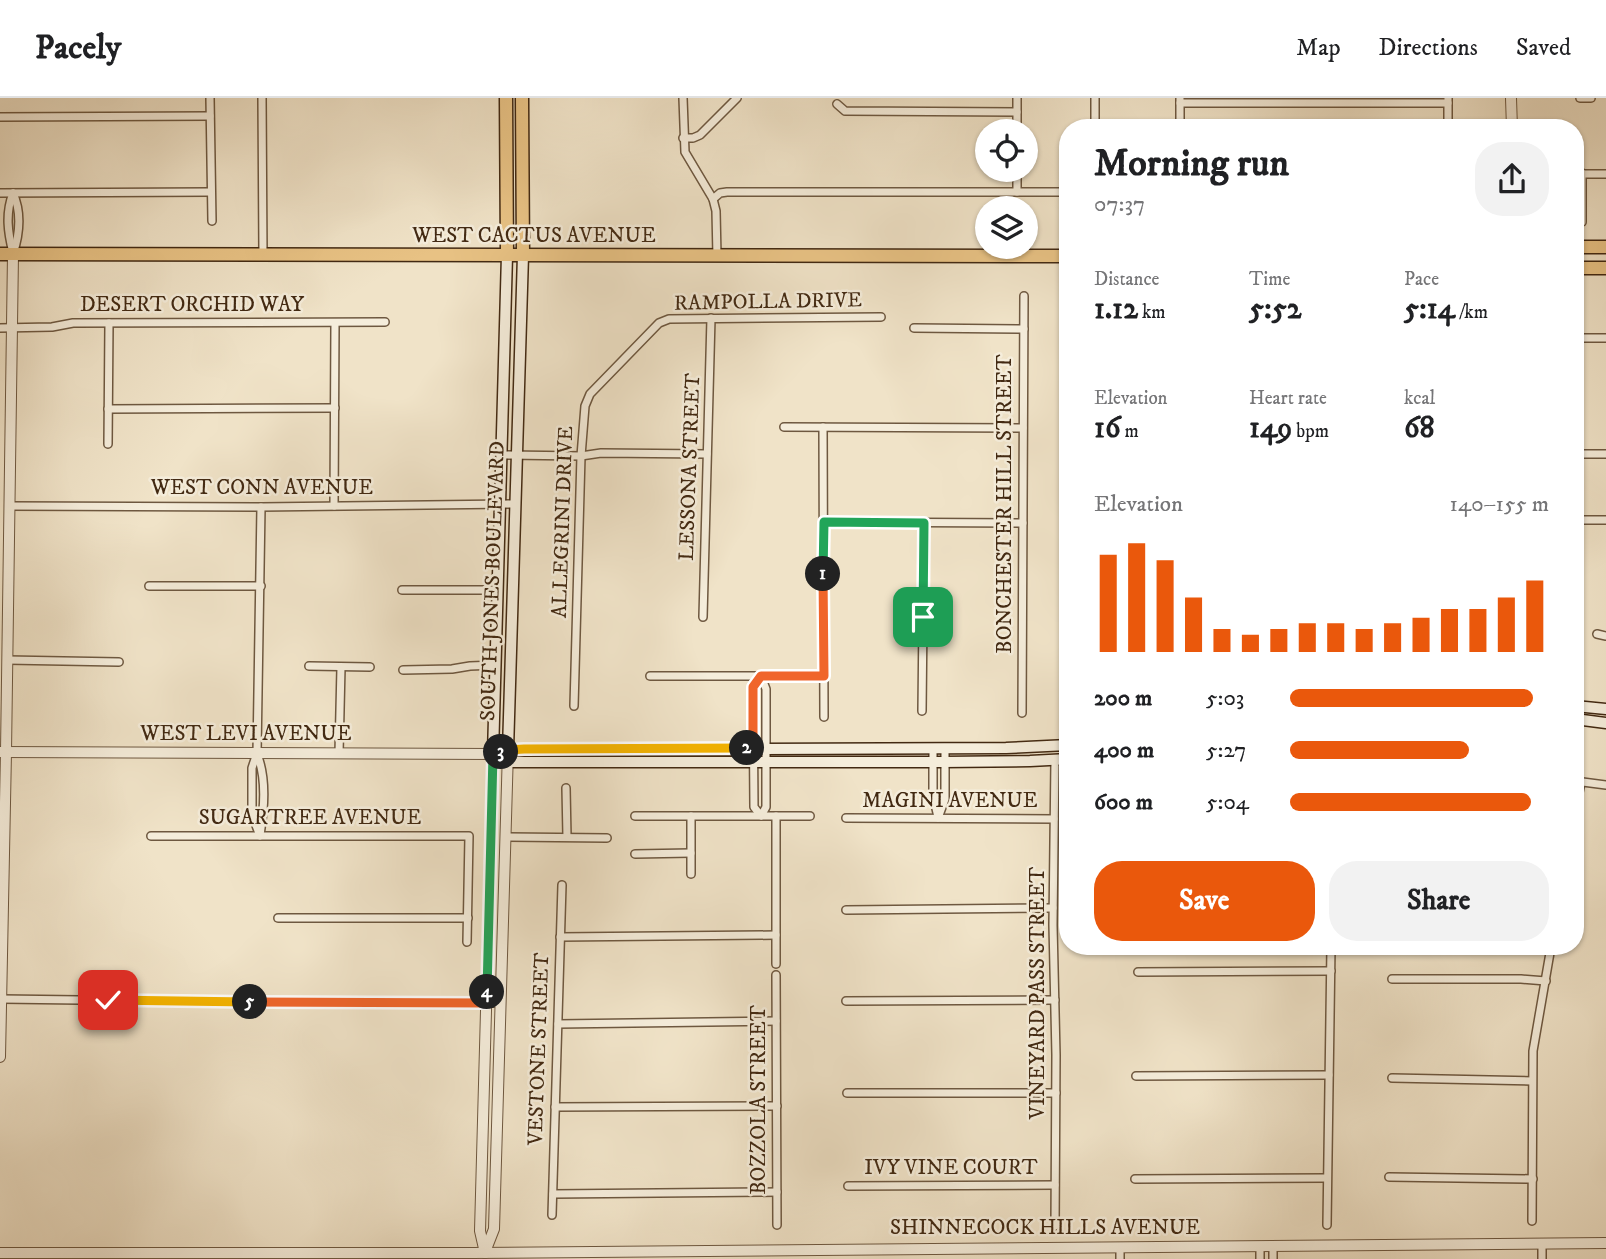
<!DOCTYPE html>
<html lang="en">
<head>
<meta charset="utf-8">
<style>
	:root { --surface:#fff; --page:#f2f2f2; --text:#202124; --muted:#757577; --line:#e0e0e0; --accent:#ea580c }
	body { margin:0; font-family:"IM FELL DW Pica",serif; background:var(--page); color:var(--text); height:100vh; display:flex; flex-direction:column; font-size:26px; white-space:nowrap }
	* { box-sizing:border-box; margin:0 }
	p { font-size:23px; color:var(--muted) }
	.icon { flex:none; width:38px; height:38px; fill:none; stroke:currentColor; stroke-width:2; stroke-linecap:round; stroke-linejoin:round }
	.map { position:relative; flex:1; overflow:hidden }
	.drawer { position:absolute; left:1059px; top:21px; width:525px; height:836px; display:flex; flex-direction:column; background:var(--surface); border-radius:28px; box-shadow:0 2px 5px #0004 }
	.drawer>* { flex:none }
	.buttons { position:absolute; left:975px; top:21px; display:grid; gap:14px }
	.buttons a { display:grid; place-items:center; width:63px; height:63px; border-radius:50%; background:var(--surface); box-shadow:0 2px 5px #0004; font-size:35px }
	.pin { position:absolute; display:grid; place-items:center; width:60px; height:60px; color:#fff; margin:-30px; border-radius:14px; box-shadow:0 4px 10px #0006 }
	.km { position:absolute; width:35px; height:35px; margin:-18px; border-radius:50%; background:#222; color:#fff; font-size:19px; line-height:35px; text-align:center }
	.round { display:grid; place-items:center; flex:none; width:74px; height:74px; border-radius:28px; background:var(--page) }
	.head { display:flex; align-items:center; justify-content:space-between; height:119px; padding:0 35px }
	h1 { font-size:38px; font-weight:800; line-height:52px }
	.metrics { display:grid; grid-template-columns:repeat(3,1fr); gap:10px; height:119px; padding:7px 35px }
	.metrics div { display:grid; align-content:center }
	.metrics b { font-size:30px; font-weight:800 }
	.metrics small { font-size:19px; font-weight:400 }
	.metrics p { font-size:19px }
	.chart { height:196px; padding:14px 35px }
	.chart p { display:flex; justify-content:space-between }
	.chart svg { width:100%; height:126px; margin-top:7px; stroke:var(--accent); stroke-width:6 }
	.primary-button { display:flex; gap:14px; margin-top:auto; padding:14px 35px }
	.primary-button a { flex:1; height:80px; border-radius:28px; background:var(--accent); color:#fff; font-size:28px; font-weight:800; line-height:80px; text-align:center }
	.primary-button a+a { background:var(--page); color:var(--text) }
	ul { padding:0 35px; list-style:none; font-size:23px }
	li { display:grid; grid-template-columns:112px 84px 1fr; align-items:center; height:52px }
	li i { height:18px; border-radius:9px; background:var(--accent) }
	header { display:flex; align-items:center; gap:42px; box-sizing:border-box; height:98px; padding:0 35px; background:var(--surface); border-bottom:2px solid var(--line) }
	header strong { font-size:33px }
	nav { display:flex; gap:38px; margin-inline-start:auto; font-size:24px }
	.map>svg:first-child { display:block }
</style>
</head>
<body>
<header>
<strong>Pacely</strong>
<nav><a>Map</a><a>Directions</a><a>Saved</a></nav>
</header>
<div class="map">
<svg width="1606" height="1161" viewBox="0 0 1606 1161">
	<rect width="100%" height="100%" fill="#f0e3c8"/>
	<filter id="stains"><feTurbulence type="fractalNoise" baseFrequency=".00286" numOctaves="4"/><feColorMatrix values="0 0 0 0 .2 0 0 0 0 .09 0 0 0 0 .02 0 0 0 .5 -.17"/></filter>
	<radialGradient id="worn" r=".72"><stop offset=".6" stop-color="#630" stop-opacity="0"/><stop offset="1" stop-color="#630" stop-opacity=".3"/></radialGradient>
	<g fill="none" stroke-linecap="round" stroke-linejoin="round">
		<defs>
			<g id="minor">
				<polyline points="210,0 212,123"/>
				<polyline points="262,0 263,157"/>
				<polyline points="683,0 685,54 713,101 716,113 717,158"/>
				<polyline points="1017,0 1017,33"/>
				<polyline points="1095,0 1095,30"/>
				<polyline points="1448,0 1448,30"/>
				<polyline points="1580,0 1591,0"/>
				<polyline points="1180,1 1180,30"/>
				<polyline points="1180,5 1448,5"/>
				<polyline points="837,6 845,13 1017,14"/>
				<polyline points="0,19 210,18"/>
				<polyline points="683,40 693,40 700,37 737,0"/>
				<polyline points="1017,72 1017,94"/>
				<polyline points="1575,76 1606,76"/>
				<polyline points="0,95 211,94"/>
				<path d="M13 95C22 115 20 135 13 156"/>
				<path d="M13 95C5 116 8 135 13 155"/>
				<polyline points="713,101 720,95 727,94 1068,94"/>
				<polyline points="1582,124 1582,75"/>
				<polyline points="0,230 52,229 73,225 385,224"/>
				<polyline points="914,230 1024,231"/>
				<polyline points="1575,240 1606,240"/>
				<polyline points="108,311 335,310"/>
				<polyline points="784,329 1023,330"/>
				<polyline points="823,329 824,619"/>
				<polyline points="108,346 109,225"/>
				<polyline points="1575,356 1606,356"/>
				<polyline points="501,357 581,358 601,355 707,356"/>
				<polyline points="9,408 261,409 515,406"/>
				<polyline points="334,408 335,225"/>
				<polyline points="1575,422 1606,422"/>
				<polyline points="824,424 1023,425"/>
				<polyline points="149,488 261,488"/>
				<polyline points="402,492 497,492"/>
				<polyline points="703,519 711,220"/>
				<polyline points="1597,536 1606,538"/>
				<polyline points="7,562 119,564"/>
				<polyline points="309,568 370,569"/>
				<polyline points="403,572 452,571 470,568 495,567"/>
				<polyline points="650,578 824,578"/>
				<polygon points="761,578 766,591 766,709 761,718 754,709 753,589"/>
				<polyline points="574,608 581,358 585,308 590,296 659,225 669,221 881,219"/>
				<polyline points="922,613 924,425"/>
				<polyline points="1022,615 1024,198"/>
				<polyline points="933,650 933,698 938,719"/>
				<polyline points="339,655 341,569"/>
				<path d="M257 656C267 681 264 711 260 737"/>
				<polyline points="1055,662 1053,827 1056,957 1055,1128"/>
				<polyline points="1575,683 1606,687"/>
				<polyline points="566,690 567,739"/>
				<polyline points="1575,715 1581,684"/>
				<polyline points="635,718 810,718"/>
				<polyline points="691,718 691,776"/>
				<polyline points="846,720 1054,721"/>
				<polyline points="938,720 945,701 945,650"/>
				<polyline points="151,738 469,738 467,844"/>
				<polyline points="260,738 252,717 252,670 257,655 261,409"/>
				<polyline points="505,739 607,740"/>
				<polyline points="635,756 691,755"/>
				<polyline points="846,812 1053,810"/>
				<polyline points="278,820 468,820"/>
				<polyline points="560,839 776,837"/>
				<polyline points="776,866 776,718"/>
				<polyline points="1138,874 1331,873"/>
				<polyline points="776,877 777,1127"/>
				<polyline points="1392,881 1521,881 1546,883"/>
				<polyline points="1,901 238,904 501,905"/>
				<polyline points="846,903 1055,902"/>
				<polyline points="558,926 776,923"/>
				<polyline points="1136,978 1329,977"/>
				<polyline points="1392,980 1532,983"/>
				<polyline points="847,995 1056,995"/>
				<polyline points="555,1009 777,1008"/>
				<polyline points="1389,1079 1533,1081"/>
				<polyline points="1135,1081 1327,1080"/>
				<polyline points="848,1088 1055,1087"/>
				<polyline points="553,1096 777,1094"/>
				<polyline points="552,1117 562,787"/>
				<polyline points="1532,1123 1533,953 1551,849"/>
				<polyline points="1327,1127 1331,849"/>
				<polyline points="1542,1146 1542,1161"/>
				<polyline points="1260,1148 1260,1161"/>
				<polyline points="1273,1148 1273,1161"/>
				<polyline points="1120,1161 1120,1149"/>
			</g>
			<g id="tertiary">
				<polyline points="1511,0 1512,30"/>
				<polyline points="0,654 493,656 508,652 494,1131 485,1154"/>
				<polyline points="0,959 6,654 13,156"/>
				<polyline points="0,1155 472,1155 1606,1145"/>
				<polyline points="485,1155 480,1133 493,656"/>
			</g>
			<g id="secondary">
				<polyline points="507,157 493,656 507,664 942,664 1030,663 1068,661"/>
				<polyline points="523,157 508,652 1006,650 1068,647"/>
				<polyline points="1575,608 1606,611"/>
				<polyline points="1575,621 1606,625"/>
			</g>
			<g id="primary">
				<polyline points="506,0 507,157"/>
				<polyline points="522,0 523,157"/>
				<polyline points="1575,149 1606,149"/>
				<polyline points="0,156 1068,158"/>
				<polyline points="1575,170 1606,170"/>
			</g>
		</defs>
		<use href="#minor" stroke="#6e5840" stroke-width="10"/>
		<use href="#tertiary" stroke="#6e5840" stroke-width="12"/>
		<use href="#secondary" stroke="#422912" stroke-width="13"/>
		<use href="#primary" stroke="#422912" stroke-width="15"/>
		<use href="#minor" stroke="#f5eddb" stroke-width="7"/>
		<use href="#tertiary" stroke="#f5eddb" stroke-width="10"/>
		<use href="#secondary" stroke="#f5eddb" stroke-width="10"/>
		<use href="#primary" stroke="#e8c284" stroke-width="12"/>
	</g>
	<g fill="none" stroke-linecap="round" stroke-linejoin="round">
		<defs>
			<polyline id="split-1" points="823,476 824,424 924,425 923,519"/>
			<polyline id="split-2" points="747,650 753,650 753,589 761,578 824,578 823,476"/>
			<polyline id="split-3" points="501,654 508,652 524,651 747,650"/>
			<polyline id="split-4" points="487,894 493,656 501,654"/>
			<polyline id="split-5" points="250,904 486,905 487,894"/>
			<polyline id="split-6" points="108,902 250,904"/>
		</defs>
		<use href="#split-1" stroke="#fff" stroke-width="14"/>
		<use href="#split-2" stroke="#fff" stroke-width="14"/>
		<use href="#split-3" stroke="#fff" stroke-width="14"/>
		<use href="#split-4" stroke="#fff" stroke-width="14"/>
		<use href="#split-5" stroke="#fff" stroke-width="14"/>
		<use href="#split-6" stroke="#fff" stroke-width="14"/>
		<use href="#split-1" stroke="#22a559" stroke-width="9"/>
		<use href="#split-2" stroke="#f0652b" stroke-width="9"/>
		<use href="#split-3" stroke="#f5b400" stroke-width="9"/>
		<use href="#split-4" stroke="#22a559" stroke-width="9"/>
		<use href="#split-5" stroke="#f0652b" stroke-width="9"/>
		<use href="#split-6" stroke="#f5b400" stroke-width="9"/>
	</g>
	<g text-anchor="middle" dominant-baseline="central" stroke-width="5" stroke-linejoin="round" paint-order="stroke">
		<g font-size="21" fill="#422912" stroke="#f5eddb">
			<text x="534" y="138">WEST CACTUS AVENUE</text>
			<text transform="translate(768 204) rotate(-1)">RAMPOLLA DRIVE</text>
			<text x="192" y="207">DESERT ORCHID WAY</text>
			<text transform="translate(690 369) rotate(-88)">LESSONA STREET</text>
			<text x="262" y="390">WEST CONN AVENUE</text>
			<text transform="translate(1005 406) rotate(-90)">BONCHESTER HILL STREET</text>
			<text transform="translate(563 424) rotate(-88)">ALLEGRINI DRIVE</text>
			<text transform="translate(493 483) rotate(-88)">SOUTH JONES BOULEVARD</text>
			<text x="246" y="636">WEST LEVI AVENUE</text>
			<text x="950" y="703">MAGINI AVENUE</text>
			<text x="310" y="720">SUGARTREE AVENUE</text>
			<text transform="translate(1038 895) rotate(-90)">VINEYARD PASS STREET</text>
			<text transform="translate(539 951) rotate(-88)">VESTONE STREET</text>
			<text transform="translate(759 1002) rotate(-90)">BOZZOLA STREET</text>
			<text x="951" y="1070">IVY VINE COURT</text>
			<text x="1045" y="1130">SHINNECOCK HILLS AVENUE</text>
		</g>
	</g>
	<rect width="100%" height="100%" filter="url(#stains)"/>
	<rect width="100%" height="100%" fill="url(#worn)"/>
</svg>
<div class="buttons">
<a><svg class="icon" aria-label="locate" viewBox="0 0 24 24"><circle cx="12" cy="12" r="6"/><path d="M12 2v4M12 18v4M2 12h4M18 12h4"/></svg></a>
<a><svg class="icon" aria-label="layers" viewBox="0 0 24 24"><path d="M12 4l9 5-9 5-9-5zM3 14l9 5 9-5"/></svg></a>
</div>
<div class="pin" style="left:923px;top:519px;background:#1e9e55"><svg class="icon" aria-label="arrive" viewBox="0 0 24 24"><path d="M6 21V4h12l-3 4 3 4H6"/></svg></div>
<div class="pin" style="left:108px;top:902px;background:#d93025"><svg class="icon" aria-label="check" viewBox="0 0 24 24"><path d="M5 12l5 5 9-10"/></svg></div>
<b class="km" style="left:823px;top:476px">1</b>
<b class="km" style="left:747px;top:650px">2</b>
<b class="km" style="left:501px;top:654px">3</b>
<b class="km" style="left:487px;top:894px">4</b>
<b class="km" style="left:250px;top:904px">5</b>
<section class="drawer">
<div class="head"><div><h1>Morning run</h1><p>07:37</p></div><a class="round"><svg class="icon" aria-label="share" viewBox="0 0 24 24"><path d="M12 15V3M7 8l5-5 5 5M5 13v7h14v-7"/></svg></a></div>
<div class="metrics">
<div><p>Distance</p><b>1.12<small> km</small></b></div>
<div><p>Time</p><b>5:52</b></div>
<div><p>Pace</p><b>5:14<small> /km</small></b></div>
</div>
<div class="metrics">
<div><p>Elevation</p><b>16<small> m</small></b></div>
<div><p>Heart rate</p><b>149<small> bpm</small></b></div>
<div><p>kcal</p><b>68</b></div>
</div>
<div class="chart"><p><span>Elevation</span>140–155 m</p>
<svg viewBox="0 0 160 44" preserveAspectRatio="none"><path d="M5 44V10M15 44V6M25 44V12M35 44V25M45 44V36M55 44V38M65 44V36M75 44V34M85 44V34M95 44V36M105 44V34M115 44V32M125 44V29M135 44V29M145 44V25M155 44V19"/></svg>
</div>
<ul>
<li><b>200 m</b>5:03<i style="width:94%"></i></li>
<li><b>400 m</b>5:27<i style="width:69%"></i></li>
<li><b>600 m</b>5:04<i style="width:93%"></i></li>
</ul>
<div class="primary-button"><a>Save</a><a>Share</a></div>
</section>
</div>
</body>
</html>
